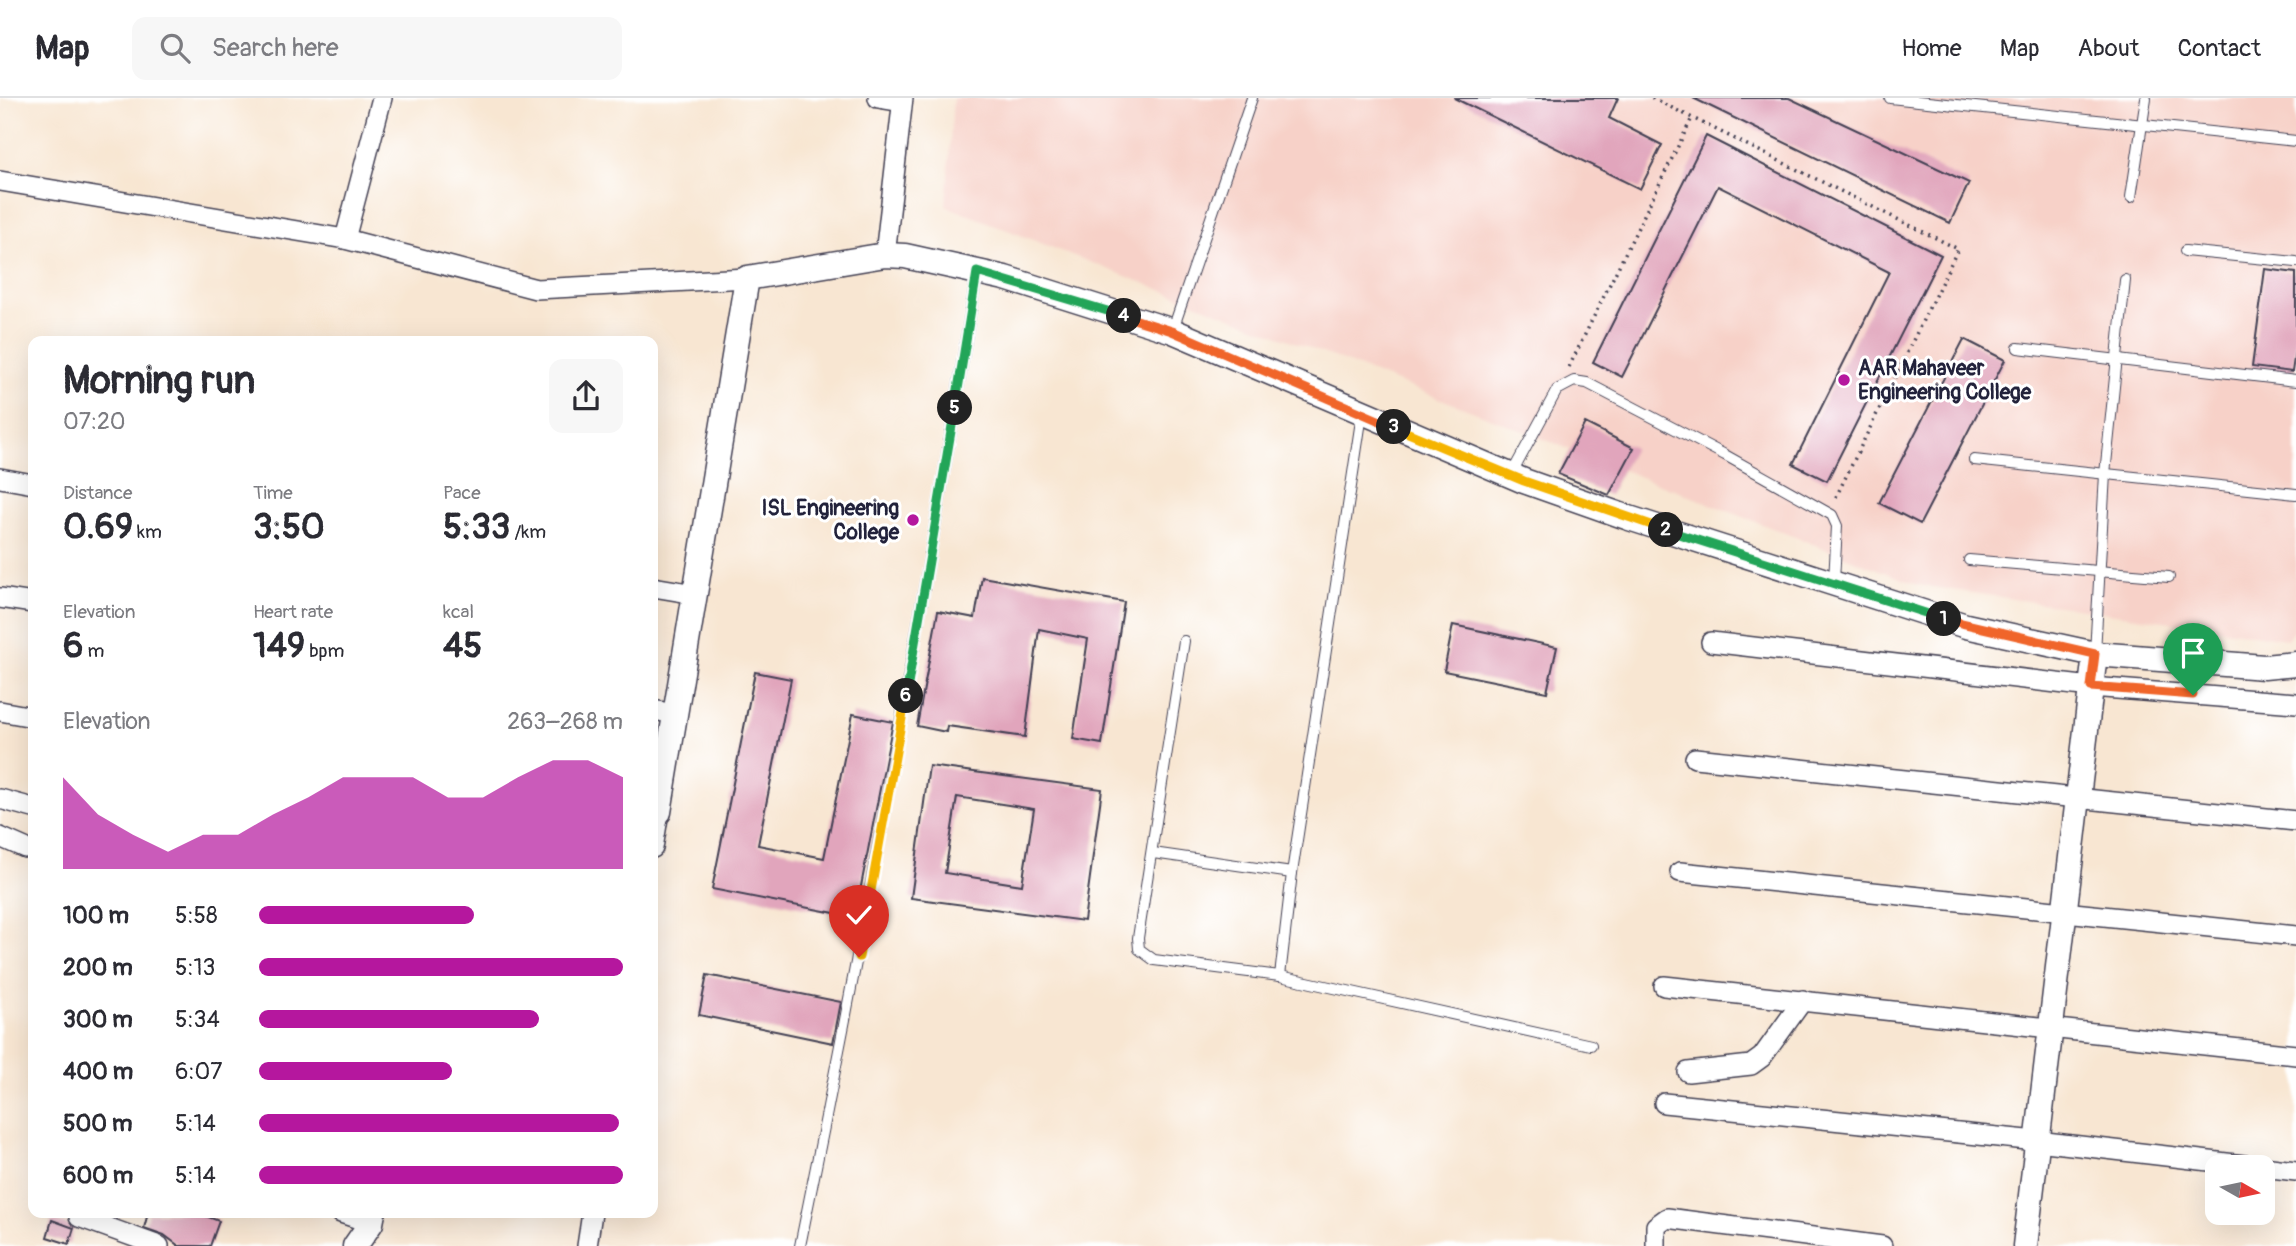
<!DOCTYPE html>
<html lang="en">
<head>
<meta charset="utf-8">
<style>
	:root { --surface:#fff; --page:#f7f7f7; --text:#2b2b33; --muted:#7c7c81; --line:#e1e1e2; --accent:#b5179e }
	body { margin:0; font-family:Pangolin,sans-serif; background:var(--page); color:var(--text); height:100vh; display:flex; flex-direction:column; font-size:26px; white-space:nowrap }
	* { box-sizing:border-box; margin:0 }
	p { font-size:23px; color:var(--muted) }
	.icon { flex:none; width:38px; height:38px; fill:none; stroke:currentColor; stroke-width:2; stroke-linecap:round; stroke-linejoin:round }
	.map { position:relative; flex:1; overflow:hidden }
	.sheet { position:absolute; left:28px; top:238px; width:630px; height:882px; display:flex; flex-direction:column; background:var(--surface); border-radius:14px; box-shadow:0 7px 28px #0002 }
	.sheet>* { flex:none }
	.needle { width:46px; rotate:99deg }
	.tools { position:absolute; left:2205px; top:1057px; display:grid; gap:14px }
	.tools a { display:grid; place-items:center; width:70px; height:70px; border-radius:14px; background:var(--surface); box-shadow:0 7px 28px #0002; font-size:35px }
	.pin { position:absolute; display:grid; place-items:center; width:60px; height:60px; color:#fff; margin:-72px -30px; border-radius:50% 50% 50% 0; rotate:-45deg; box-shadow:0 0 7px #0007 }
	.pin .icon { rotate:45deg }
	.km { position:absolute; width:35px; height:35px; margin:-18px; border-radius:50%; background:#222; color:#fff; font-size:19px; line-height:35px; text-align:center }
	.round { display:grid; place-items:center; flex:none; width:74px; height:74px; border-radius:14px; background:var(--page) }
	.summary { display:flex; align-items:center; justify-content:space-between; height:119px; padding:0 35px }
	h1 { font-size:38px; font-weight:700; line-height:52px }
	.figures { display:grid; grid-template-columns:repeat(3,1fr); gap:10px; height:119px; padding:7px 35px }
	.figures div { display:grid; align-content:center }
	.figures b { font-size:35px; font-weight:700 }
	.figures small { font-size:19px; font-weight:400 }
	.figures p { font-size:19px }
	.chart { height:196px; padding:14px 35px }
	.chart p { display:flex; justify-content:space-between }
	.chart svg { width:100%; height:126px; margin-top:7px; fill:var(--accent); opacity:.7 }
	ul { padding:0 35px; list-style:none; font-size:23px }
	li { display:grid; grid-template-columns:112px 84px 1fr; align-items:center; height:52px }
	li i { height:18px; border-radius:9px; background:var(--accent) }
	header { display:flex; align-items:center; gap:42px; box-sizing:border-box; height:98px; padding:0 35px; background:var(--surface); border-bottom:2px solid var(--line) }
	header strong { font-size:33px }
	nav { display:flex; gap:38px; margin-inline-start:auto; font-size:24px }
	.search { width:490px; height:63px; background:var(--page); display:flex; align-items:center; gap:18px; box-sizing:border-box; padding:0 24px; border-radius:14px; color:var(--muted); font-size:26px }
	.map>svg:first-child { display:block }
</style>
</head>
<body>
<header>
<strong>Map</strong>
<div class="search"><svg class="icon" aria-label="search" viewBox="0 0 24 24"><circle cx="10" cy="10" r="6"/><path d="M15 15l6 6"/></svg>Search here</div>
<nav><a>Home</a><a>Map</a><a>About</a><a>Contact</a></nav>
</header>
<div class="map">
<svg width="2296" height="1148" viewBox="0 0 2296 1148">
	<rect width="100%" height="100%" fill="#fff"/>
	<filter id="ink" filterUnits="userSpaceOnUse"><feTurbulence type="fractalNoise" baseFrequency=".0143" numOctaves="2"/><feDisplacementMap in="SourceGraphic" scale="14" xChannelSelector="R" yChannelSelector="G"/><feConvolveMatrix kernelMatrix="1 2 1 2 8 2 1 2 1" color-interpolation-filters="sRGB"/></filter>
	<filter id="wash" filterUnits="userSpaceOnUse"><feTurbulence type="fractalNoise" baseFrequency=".00686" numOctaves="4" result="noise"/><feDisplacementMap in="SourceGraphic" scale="28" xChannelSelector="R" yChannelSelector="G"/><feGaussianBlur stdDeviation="1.57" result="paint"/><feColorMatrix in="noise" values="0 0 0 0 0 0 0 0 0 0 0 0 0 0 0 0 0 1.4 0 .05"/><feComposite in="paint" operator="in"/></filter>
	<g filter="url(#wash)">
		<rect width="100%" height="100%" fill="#f8e6d2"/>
		<polygon fill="#f7d1c8" points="953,0 2296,0 2296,530 2287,541 1918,487 946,108"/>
		<g id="blocks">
			<g fill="#e1a5bc" fill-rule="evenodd">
				<polygon points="1454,0 1618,0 1609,20 1662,47 1640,91"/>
				<polygon points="1693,0 1789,0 1969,85 1950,125"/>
				<polygon points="1706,38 1941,157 1827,383 1793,366 1889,174 1718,88 1622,279 1593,264"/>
				<polygon points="2265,171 2296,175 2296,247 2292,274 2252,269"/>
				<polygon points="1964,241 2005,262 1920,426 1879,405"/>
				<polygon points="1585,325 1634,350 1609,397 1558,376"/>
				<polygon points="982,479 1124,504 1102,646 1073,641 1088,541 1039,531 1025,639 947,628 946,634 917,628 938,513 975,520"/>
				<polygon points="1453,527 1557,549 1547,594 1444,573"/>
				<polygon points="755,574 791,581 758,747 824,760 853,616 893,624 855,819 712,791"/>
				<path d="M929 668 1102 691 1084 823 911 800ZM957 699 1034 711 1022 787 945 775Z"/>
				<polygon points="707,877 841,904 833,945 699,917"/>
				<polygon points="148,1115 198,1115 219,1123 210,1148 179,1148 164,1137 144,1130"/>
				<polygon points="52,1122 74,1130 69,1146 47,1139"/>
			</g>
		</g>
	</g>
	<g filter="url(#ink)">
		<use href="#blocks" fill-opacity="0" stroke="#423f52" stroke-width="2"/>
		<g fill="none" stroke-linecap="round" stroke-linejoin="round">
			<defs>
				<g id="service">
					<polyline points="1890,0 2296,43"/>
					<polyline points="2131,99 2146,0"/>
					<polyline points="2185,153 2296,164"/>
					<polyline points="1173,231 1252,0"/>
					<polyline points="2018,250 2296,283"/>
					<polyline points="1974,362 2296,396"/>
					<polyline points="1511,377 1557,292 1574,283 1587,285 1725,357 1832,417 1837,428 1834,483"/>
					<polyline points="1969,462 2169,479"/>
					<polyline points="1184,543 1138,840 1139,851 1154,862 1280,878 1292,775 1362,316"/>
					<polyline points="2095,555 2105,376 2125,182"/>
					<polyline points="1153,755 1292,775"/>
					<polyline points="1280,878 1591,947"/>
					<path d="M800 1148C866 825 925 500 977 174"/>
				</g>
				<g id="minor">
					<polyline points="878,0 902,4"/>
					<polyline points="0,83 345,141 536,191 747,180"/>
					<polyline points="345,141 382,0"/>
					<polyline points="885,157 903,0"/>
					<polyline points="0,380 33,386"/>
					<polyline points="653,489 695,496"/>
					<polyline points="0,500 33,505"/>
					<polyline points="1711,544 2091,589 2296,605"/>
					<polyline points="653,612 675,616"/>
					<polyline points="0,613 33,619"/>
					<polyline points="1695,660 2296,723"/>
					<polyline points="0,701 33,710"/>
					<polyline points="0,739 25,750"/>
					<polyline points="653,750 659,714"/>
					<polyline points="1680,774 2296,838"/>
					<polyline points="1664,888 2296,957"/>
					<polyline points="1688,974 1751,967 1762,959 1803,902"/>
					<polyline points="1664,1005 2037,1043 2261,1069"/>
					<polyline points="2263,1069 2296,1073"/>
					<polyline points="341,1115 371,1125"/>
					<polyline points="79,1119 159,1148"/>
					<polyline points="587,1148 592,1115"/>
					<polyline points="1656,1148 1656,1128 1667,1120 1882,1148"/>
				</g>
				<g id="tertiary">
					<polyline points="653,719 659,714 747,180 885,157 905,158 1005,180 1173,233 1524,383 1629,420 1966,528 2095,556 2264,569 2296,566"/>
					<polyline points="355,1148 371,1125 373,1115"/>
					<polyline points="2025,1148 2095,556"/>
				</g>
			</defs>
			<use href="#service" stroke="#423f52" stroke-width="12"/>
			<use href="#minor" stroke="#423f52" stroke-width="22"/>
			<use href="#tertiary" stroke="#423f52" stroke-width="27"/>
			<g stroke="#423f52" stroke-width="3.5" stroke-dasharray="2 5" stroke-linecap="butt">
				<polyline points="1652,0 1958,151 1834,403"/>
				<polyline points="1569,269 1692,20"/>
			</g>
			<use href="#service" stroke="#fff" stroke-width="10"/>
			<use href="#minor" stroke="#fff" stroke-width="19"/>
			<use href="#tertiary" stroke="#fff" stroke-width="24"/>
		</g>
	</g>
	<g fill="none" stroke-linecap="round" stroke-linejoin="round" filter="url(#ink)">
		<defs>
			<polyline id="split-1" points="1944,521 2095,556 2091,589 2193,597"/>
			<polyline id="split-2" points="1666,432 1944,521"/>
			<polyline id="split-3" points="1394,329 1524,383 1666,432"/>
			<polyline id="split-4" points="1124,218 1172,233 1394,329"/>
			<polyline id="split-5" points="955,310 977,174 1124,218"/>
			<polyline id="split-6" points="906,598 955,310"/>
			<polyline id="split-7" points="859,859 906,598"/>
		</defs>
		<use href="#split-1" stroke="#fff" stroke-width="14"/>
		<use href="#split-2" stroke="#fff" stroke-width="14"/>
		<use href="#split-3" stroke="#fff" stroke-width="14"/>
		<use href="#split-4" stroke="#fff" stroke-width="14"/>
		<use href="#split-5" stroke="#fff" stroke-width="14"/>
		<use href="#split-6" stroke="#fff" stroke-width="14"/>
		<use href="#split-7" stroke="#fff" stroke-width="14"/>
		<use href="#split-1" stroke="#f0652b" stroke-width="9"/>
		<use href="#split-2" stroke="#22a559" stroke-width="9"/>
		<use href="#split-3" stroke="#f5b400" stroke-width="9"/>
		<use href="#split-4" stroke="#f0652b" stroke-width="9"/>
		<use href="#split-5" stroke="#22a559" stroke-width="9"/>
		<use href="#split-6" stroke="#22a559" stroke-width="9"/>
		<use href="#split-7" stroke="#f5b400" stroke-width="9"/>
	</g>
	<g fill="#b5179e" stroke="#fff" stroke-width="2.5">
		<circle cx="1844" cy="282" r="7"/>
		<circle cx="913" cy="422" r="7"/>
	</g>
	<g text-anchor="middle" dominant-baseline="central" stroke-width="6" stroke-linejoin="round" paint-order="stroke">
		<g font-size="21" font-weight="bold" fill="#22223b" stroke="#fff" text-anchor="start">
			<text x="1858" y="270">AAR Mahaveer<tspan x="1858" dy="24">Engineering College</tspan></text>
			<text x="899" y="410" text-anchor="end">ISL Engineering<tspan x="899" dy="24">College</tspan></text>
		</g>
	</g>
</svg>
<div class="tools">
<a><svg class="needle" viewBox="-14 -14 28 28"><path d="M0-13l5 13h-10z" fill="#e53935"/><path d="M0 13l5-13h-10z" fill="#7c7c81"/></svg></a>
</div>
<div class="pin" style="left:2193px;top:597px;background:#1e9e55"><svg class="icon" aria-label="arrive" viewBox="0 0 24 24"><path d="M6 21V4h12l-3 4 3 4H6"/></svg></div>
<div class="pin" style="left:859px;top:859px;background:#d93025"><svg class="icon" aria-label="check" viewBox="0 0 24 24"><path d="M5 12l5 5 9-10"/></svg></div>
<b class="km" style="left:1944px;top:521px">1</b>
<b class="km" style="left:1666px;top:432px">2</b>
<b class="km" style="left:1394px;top:329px">3</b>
<b class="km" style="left:1124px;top:218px">4</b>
<b class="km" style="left:955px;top:310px">5</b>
<b class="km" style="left:906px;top:598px">6</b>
<section class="sheet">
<div class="summary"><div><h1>Morning run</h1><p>07:20</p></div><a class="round"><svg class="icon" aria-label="share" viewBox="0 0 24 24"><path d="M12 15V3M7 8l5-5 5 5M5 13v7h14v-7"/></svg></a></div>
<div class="figures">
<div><p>Distance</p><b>0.69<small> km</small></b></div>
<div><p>Time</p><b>3:50</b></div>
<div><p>Pace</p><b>5:33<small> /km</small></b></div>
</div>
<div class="figures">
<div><p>Elevation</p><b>6<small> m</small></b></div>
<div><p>Heart rate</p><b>149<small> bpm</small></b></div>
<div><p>kcal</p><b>45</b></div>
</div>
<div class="chart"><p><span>Elevation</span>263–268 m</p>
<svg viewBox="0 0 160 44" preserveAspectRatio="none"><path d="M0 44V12L10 25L20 32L30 38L40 32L50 32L60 25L70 19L80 12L90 12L100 12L110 19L120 19L130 12L140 6L150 6L160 12V44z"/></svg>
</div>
<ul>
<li><b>100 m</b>5:58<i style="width:59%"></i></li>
<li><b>200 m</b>5:13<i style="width:100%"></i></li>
<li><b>300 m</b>5:34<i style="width:77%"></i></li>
<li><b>400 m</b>6:07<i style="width:53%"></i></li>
<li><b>500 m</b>5:14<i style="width:99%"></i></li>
<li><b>600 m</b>5:14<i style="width:100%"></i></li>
</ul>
</section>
</div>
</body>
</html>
